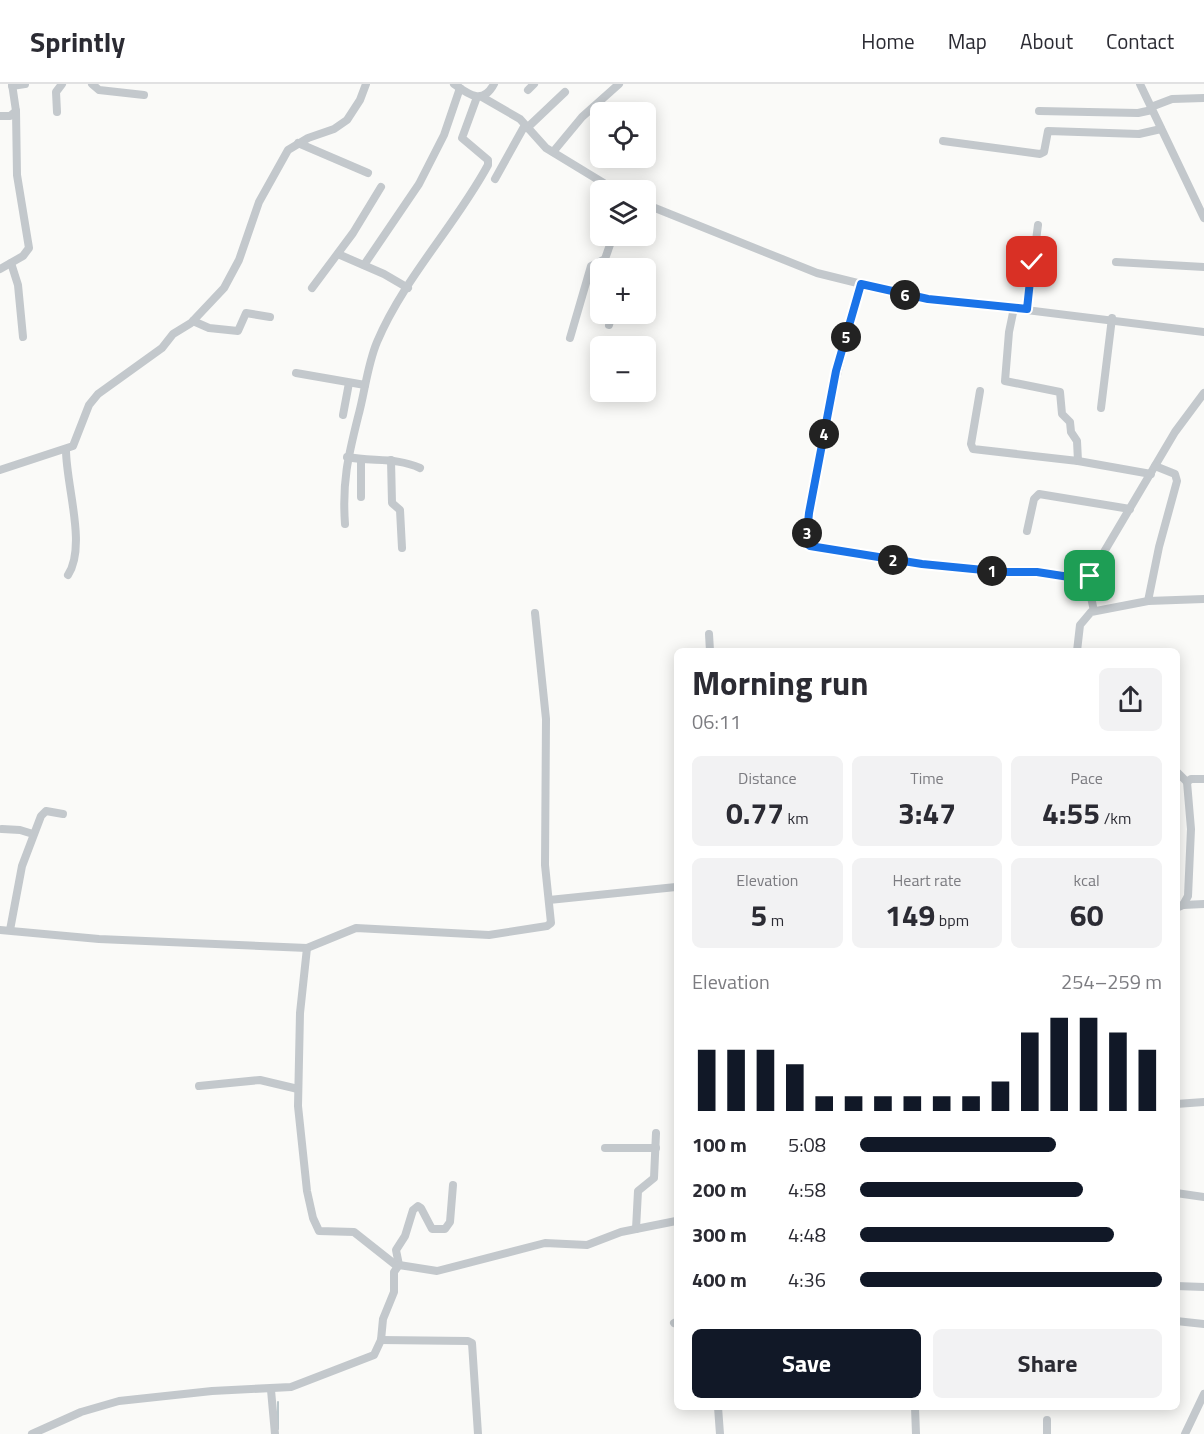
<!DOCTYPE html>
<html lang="en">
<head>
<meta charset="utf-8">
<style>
	:root { --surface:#fff; --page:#f2f2f3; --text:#2b2b33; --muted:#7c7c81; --line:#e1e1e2; --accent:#111827 }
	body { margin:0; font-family:"Titillium Web",sans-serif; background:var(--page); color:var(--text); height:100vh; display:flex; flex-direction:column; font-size:22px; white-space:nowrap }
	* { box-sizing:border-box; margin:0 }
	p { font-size:20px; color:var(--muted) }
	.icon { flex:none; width:33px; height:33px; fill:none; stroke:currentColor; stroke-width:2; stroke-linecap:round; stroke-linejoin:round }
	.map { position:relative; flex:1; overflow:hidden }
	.sheet { position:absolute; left:674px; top:564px; width:506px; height:762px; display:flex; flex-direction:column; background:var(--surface); border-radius:9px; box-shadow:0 3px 15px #0003 }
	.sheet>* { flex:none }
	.fabs { position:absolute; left:590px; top:18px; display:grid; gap:12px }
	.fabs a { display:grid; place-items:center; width:66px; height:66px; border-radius:9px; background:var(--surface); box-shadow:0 3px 15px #0003; font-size:30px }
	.pin { position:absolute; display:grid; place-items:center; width:51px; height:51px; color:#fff; margin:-26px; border-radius:12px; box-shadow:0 3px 9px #0006 }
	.km { position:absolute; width:30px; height:30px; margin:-15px; border-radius:50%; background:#222; color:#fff; font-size:16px; line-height:30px; text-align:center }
	.round { display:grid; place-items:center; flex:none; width:63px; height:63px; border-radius:9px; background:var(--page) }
	.head { display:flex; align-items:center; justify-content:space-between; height:102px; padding:0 18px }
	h1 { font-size:33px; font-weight:700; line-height:45px }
	.stats { display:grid; grid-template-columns:repeat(3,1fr); gap:9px; height:102px; padding:6px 18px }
	.stats div { display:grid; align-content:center; border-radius:9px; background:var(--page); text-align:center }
	.stats b { font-size:30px; font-weight:700 }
	.stats small { font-size:16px; font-weight:400 }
	.stats p { font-size:16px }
	.chart { height:168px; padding:12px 18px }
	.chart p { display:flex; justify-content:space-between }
	.chart svg { width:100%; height:108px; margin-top:6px; stroke:var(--accent); stroke-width:6 }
	.primary-button { display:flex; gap:12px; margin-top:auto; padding:12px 18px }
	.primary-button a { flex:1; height:69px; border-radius:9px; background:var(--accent); color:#fff; font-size:24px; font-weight:700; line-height:69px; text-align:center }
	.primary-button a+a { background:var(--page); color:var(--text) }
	ul { padding:0 18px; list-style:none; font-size:20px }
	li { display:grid; grid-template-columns:96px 72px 1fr; align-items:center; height:45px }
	li i { height:15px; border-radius:8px; background:var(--accent) }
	header { display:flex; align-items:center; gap:36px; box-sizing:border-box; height:84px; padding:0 30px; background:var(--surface); border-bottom:2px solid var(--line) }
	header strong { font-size:28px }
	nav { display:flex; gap:33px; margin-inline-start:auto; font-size:21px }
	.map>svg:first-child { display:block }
</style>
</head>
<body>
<header>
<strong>Sprintly</strong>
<nav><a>Home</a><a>Map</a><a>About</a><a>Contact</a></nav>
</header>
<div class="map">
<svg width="1204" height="1350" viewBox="0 0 1204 1350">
	<rect width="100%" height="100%" fill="#fafaf8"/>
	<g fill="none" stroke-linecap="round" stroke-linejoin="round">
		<polyline stroke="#bbc7cb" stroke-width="2" points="278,1318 278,1345"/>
		<g stroke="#c3c8cc" stroke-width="8">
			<polyline points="92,0 99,6 144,11"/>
			<path d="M454 0C469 11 483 21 494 0"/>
			<polyline points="1140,0 1204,134"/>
			<polyline points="12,2 25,0"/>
			<polyline points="528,6 534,0"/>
			<polyline points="482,13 520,35 546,64 615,106"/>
			<polyline points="1151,23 1172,15 1204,14"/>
			<polyline points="1039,27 1138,29 1152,26"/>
			<polyline points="57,28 56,8 62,0"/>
			<polyline points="0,32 10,32 16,27 12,0"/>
			<polyline points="527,44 565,8"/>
			<polyline points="943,57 1040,70 1044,68 1048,47 1139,50 1161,45"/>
			<polyline points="298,59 368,89"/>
			<polyline points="553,68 582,33 619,0"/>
			<polyline points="495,95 525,41"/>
			<polyline points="645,120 817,189 906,211 1204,248"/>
			<polyline points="338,170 384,190 408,204"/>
			<polyline points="1116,178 1204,183"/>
			<polyline points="11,179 18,201 23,253"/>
			<polyline points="364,181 419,100 444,51 460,4"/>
			<polyline points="0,185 23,172 29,164 17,91 16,27"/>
			<path d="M861 200C851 235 797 439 808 462L916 479 1004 488H1037L1088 495 1175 348 1204 309"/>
			<polyline points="312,204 353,149 381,103"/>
			<polyline points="1014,224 1009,248 1005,297 1060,308 1062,330 1070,338 1071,348 1077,357 1078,377"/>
			<polyline points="1027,225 1038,141"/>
			<polyline points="193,237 209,244 238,247 246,229 270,233"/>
			<polyline points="609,241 612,230"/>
			<polyline points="570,254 591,182 605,175 613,152"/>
			<polyline points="296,289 365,301"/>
			<polyline points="980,307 971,360 973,365 1078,377 1151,390"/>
			<polyline points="1101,324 1112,234"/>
			<polyline points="343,331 349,299"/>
			<path d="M66 366C66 401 87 462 68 491"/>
			<path d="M347 373C372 378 396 373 420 384"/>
			<polyline points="391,376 392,419 400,426 402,464"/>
			<polyline points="0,386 73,362 89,321 98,310 162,264 173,250 191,239 224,204 239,176 259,118 288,66 308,54 334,45 347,36 360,16 366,0"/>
			<polyline points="361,413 361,376"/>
			<path d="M345 440C342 398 348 373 358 333 365 308 367 282 377 258 404 194 455 142 488 81V76L462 54 477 13"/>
			<polyline points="1027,447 1034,415 1039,410 1130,425"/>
			<polyline points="1087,495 1094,527"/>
			<polyline points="1148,517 1159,463 1177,397 1175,390 1155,382"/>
			<polyline points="709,550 710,567"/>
			<polyline points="1077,567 1080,541 1091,528 1148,517 1204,515"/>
			<polyline points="1176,687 1187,698"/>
			<polyline points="2,745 20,746 33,750"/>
			<polyline points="549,816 676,803"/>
			<polyline points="1183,821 1204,820"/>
			<polyline points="1176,824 1183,821 1188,812 1191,745 1187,698 1191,695 1204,695"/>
			<polyline points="0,846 99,855 307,864 356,844 489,851 547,842 551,839 545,781 546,635 535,529"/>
			<polyline points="10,846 22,782 41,732 46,727 63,730"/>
			<polyline points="307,864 300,929 298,1022 307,1107 313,1134 319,1147 354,1148 397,1182"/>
			<polyline points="199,1002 260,996 298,1005"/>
			<polyline points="1176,1020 1204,1018"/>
			<polyline points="605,1064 656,1064"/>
			<polyline points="1176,1109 1204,1113"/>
			<polyline points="636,1145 638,1107 654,1094 656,1049"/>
			<polyline points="399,1181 396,1166 405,1152 413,1126 418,1122 421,1124 432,1145 445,1145 450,1138 453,1101"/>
			<polyline points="1176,1202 1204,1203"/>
			<polyline points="1176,1237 1204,1240"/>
			<polyline points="674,1239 676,1238"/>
			<polyline points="381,1256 468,1257 472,1259 478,1350"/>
			<polyline points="271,1306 275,1350"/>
			<polyline points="718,1323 720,1350"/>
			<polyline points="915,1323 916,1350"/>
			<polyline points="1047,1336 1047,1350"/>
			<polyline points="32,1350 81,1328 119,1317 212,1307 291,1303 374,1271 381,1256 383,1235 394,1208 394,1188 399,1181 437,1187 545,1159 587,1161 621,1148 676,1137"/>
			<polyline points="1185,1350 1204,1310"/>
		</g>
	</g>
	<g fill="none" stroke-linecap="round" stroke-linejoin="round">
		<defs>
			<polyline id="route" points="1032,178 1027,225 928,215 861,200 836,287 809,429 806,459 810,462 922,480 1004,488 1037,488 1082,495 1090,492"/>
		</defs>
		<use href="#route" stroke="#fff" stroke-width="12"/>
		<use href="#route" stroke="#1a73e8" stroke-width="8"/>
	</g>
</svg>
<div class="fabs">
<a><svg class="icon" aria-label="locate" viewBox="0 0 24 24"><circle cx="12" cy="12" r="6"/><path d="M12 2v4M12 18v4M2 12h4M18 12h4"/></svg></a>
<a><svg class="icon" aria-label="layers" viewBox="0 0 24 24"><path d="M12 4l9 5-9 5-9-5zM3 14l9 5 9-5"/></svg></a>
<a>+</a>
<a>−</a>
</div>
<div class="pin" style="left:1090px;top:492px;background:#1e9e55"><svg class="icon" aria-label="arrive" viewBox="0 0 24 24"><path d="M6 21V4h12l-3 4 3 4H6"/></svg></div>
<div class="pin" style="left:1032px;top:178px;background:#d93025"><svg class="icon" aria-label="check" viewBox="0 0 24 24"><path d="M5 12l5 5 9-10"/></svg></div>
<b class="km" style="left:992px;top:487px">1</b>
<b class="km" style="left:893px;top:476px">2</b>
<b class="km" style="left:807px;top:449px">3</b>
<b class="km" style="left:824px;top:350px">4</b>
<b class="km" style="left:846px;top:253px">5</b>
<b class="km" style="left:905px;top:211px">6</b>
<section class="sheet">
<div class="head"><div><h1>Morning run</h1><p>06:11</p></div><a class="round"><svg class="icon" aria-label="share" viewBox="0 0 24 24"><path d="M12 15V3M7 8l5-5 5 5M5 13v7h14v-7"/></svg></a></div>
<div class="stats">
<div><p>Distance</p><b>0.77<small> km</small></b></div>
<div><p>Time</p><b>3:47</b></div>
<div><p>Pace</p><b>4:55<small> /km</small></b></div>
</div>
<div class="stats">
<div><p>Elevation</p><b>5<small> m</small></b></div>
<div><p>Heart rate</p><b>149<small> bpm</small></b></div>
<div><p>kcal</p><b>60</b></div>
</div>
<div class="chart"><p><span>Elevation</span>254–259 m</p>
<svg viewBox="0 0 160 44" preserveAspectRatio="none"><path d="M5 44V19M15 44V19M25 44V19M35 44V25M45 44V38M55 44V38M65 44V38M75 44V38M85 44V38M95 44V38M105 44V32M115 44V12M125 44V6M135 44V6M145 44V12M155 44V19"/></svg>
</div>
<ul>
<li><b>100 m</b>5:08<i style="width:65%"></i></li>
<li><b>200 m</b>4:58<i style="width:74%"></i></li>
<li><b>300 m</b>4:48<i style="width:84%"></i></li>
<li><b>400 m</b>4:36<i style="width:100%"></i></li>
</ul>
<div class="primary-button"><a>Save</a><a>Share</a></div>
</section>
</div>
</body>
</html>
